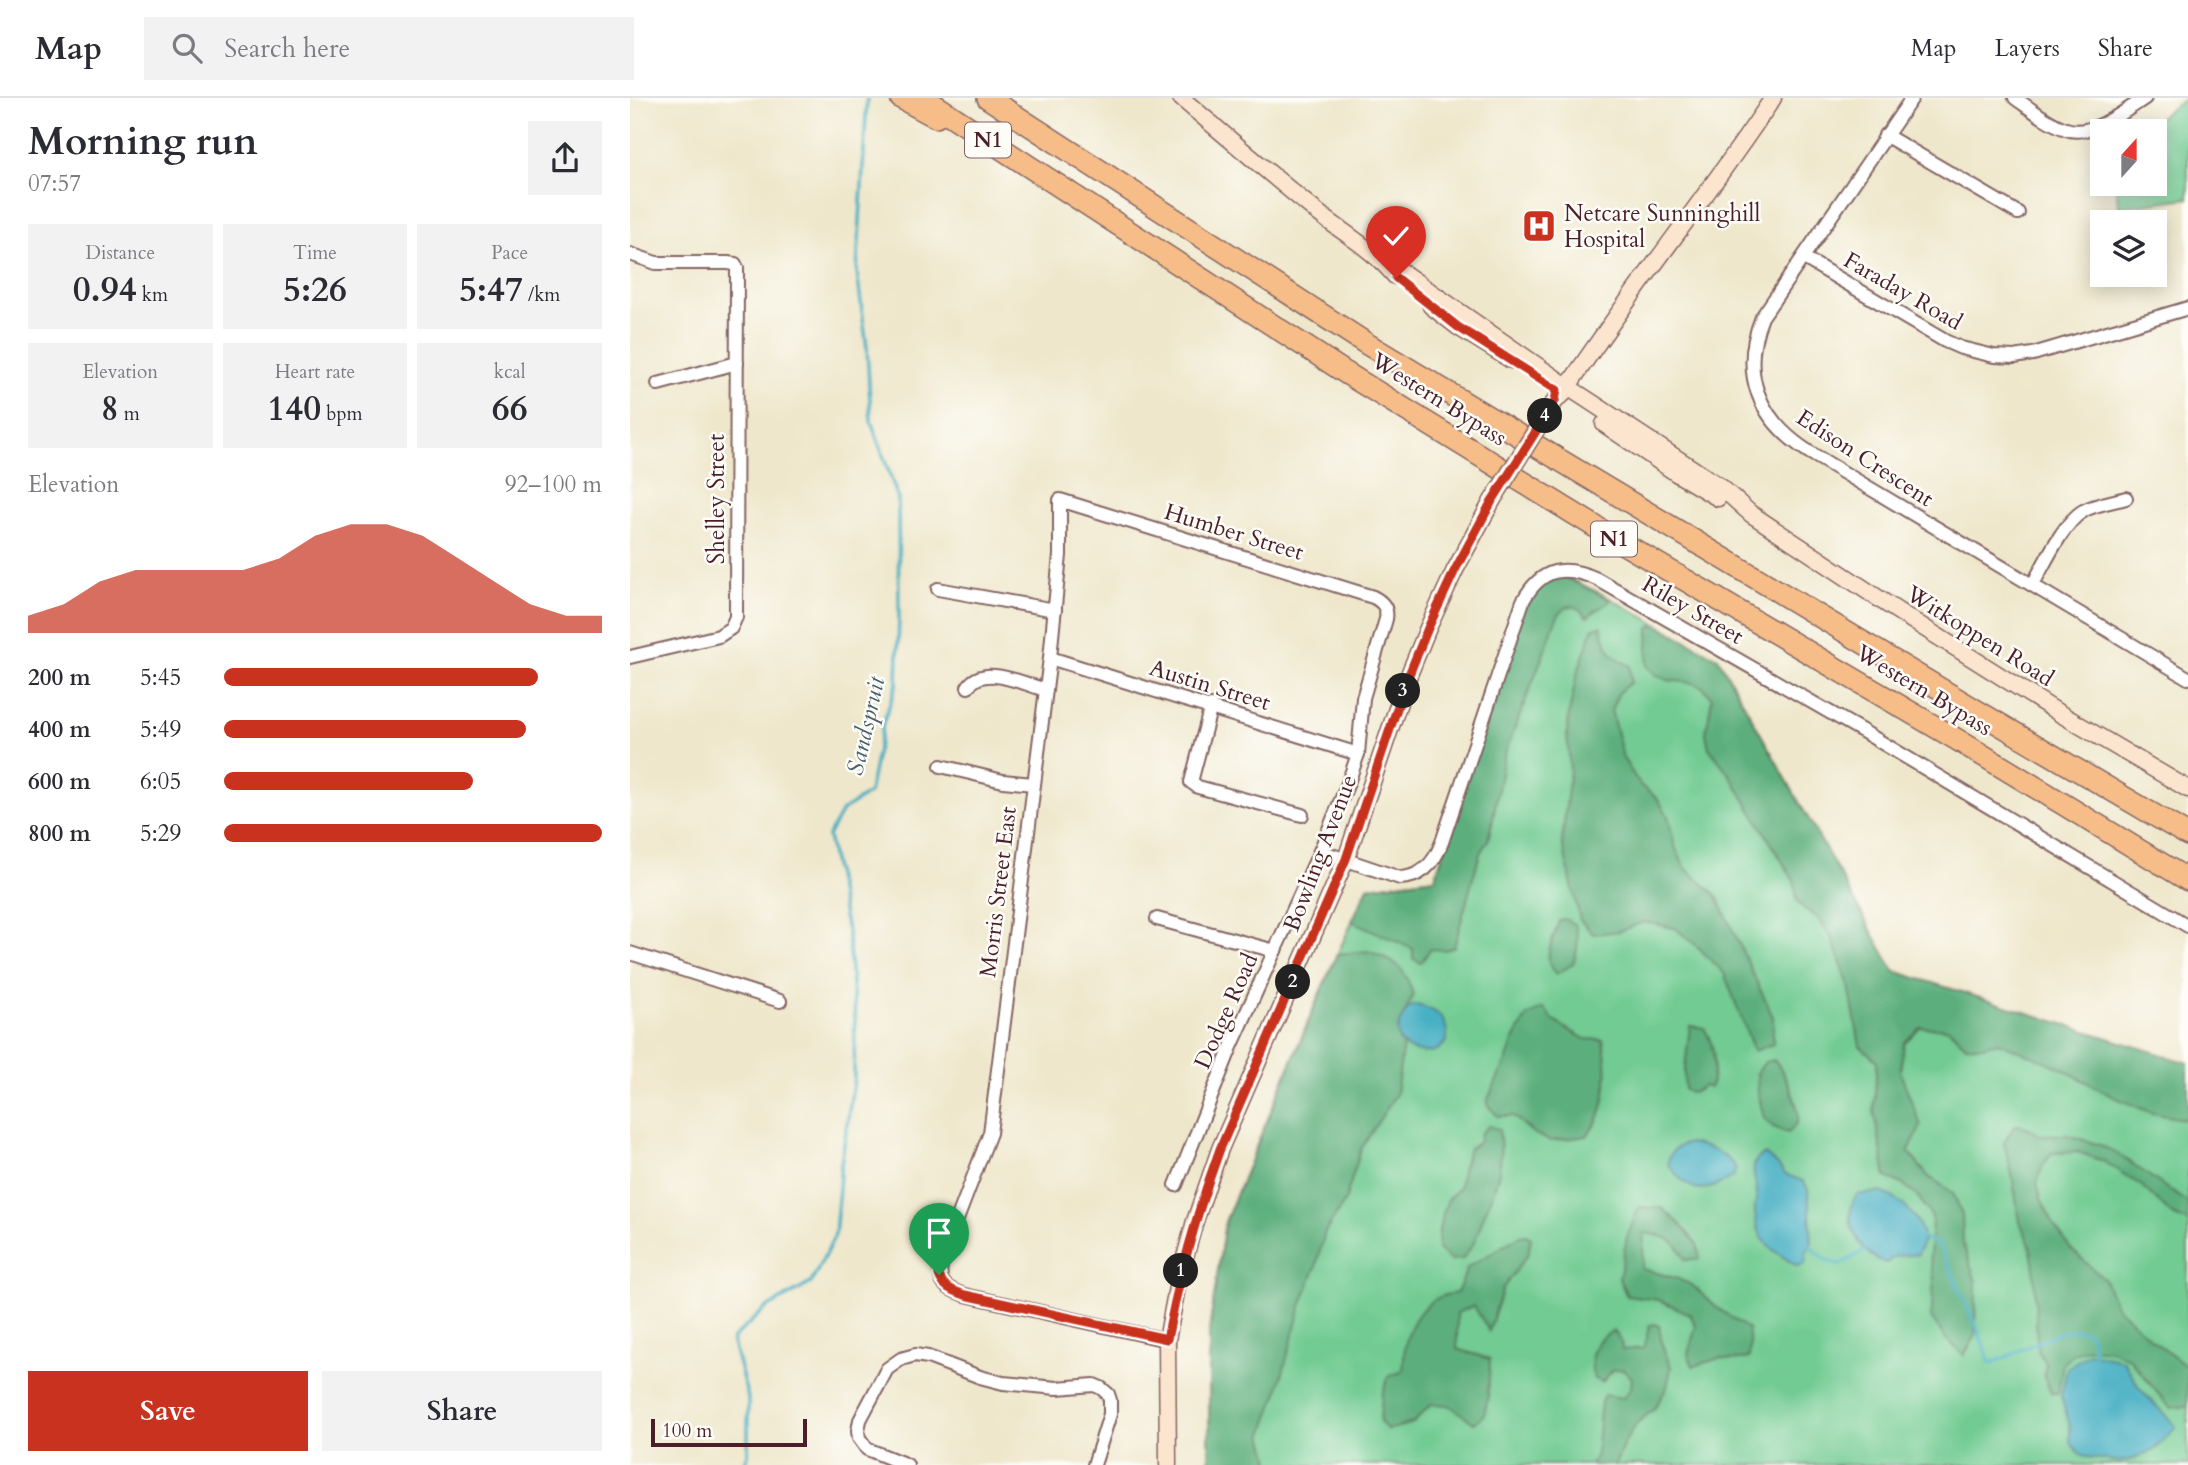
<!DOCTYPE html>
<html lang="en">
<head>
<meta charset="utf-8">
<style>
	:root { --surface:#fff; --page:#f2f2f3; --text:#2b2b33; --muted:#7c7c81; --line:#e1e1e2; --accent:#c8321e }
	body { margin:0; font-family:Cardo,serif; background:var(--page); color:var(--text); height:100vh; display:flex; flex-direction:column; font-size:26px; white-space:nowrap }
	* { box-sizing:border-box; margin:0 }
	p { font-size:23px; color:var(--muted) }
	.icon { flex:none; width:38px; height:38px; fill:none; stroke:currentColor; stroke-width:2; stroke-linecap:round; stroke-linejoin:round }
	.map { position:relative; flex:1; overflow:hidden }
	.drawer { display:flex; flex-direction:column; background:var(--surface); width:630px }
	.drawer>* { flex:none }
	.needle { width:46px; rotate:21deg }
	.buttons { position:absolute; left:1460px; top:21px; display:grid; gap:14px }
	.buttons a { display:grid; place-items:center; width:77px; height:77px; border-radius:0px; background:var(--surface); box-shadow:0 4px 18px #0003; font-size:35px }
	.scale { position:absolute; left:21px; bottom:18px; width:156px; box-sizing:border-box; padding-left:7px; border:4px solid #4a1f2b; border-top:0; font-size:19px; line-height:24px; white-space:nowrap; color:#4a1f2b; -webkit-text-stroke:5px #fdfcf7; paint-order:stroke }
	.pin { position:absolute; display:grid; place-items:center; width:60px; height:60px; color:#fff; margin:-72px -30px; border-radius:50% 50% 50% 0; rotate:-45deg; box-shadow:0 0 7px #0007 }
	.pin .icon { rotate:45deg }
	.km { position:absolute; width:35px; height:35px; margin:-18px; border-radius:50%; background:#222; color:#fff; font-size:19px; line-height:35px; text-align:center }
	.round { display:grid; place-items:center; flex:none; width:74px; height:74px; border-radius:0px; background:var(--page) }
	.headline { display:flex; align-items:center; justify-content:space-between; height:119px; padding:0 28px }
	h1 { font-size:38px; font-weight:600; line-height:52px }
	.stats { display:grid; grid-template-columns:repeat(3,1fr); gap:10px; height:119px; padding:7px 28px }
	.stats div { display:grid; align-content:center; border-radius:0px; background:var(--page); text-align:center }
	.stats b { font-size:35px; font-weight:600 }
	.stats small { font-size:19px; font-weight:400 }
	.stats p { font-size:19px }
	.chart { height:196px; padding:14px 28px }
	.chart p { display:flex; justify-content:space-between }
	.chart svg { width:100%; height:126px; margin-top:7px; fill:var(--accent); opacity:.7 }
	.action { display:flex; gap:14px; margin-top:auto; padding:14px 28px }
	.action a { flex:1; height:80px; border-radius:0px; background:var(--accent); color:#fff; font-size:28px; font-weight:600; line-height:80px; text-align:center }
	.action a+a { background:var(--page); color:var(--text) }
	ul { padding:0 28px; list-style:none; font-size:23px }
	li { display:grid; grid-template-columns:112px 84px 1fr; align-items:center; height:52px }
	li i { height:18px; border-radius:9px; background:var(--accent) }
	header { display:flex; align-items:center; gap:42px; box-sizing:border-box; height:98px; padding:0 35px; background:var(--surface); border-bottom:2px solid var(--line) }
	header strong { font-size:33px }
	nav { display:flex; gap:38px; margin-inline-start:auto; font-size:24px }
	.search { width:490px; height:63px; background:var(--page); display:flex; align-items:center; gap:18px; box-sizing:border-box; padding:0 24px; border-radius:0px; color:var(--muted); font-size:26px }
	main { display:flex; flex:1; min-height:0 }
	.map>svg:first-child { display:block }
</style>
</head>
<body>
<header>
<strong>Map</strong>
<div class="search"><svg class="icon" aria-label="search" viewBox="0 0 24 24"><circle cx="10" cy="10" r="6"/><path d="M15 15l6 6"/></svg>Search here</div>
<nav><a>Map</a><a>Layers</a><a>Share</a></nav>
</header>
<main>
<section class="drawer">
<div class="headline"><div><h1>Morning run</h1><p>07:57</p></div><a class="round"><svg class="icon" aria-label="share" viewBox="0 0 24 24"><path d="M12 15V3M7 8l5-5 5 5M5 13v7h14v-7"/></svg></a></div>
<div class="stats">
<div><p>Distance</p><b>0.94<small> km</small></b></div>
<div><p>Time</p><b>5:26</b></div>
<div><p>Pace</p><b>5:47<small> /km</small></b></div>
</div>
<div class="stats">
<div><p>Elevation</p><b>8<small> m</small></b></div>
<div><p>Heart rate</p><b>140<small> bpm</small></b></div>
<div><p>kcal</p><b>66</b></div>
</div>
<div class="chart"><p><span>Elevation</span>92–100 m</p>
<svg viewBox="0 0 160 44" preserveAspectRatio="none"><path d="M0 44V38L10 34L20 26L30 22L40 22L50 22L60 22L70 18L80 10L90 6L100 6L110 10L120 18L130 26L140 34L150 38L160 38V44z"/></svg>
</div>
<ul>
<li><b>200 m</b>5:45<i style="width:83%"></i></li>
<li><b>400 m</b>5:49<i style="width:80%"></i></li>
<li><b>600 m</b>6:05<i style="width:66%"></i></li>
<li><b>800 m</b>5:29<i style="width:100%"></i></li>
</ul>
<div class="action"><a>Save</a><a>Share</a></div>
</section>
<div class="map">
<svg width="1558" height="1367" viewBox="0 0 1558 1367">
	<rect width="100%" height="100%" fill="#fdfcf7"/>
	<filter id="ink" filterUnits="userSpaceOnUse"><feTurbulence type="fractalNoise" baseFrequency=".0143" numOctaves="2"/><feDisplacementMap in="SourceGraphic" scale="14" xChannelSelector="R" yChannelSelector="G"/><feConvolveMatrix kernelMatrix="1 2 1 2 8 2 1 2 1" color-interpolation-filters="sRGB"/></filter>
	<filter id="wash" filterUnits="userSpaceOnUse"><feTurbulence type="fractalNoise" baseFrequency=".00686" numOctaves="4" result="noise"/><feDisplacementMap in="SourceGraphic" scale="28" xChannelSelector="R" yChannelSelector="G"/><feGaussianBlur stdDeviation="1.57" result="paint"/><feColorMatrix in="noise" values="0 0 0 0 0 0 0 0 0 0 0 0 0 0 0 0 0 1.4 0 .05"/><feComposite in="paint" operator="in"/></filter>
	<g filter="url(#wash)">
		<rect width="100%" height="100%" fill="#efe7cb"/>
		<g fill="#71cb92" stroke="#5e755e" stroke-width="2">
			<polygon points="1557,0 1558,0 1558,100 1489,109 1485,86 1524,86 1524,33 1509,33"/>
			<polygon points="931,477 974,497 1088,560 1264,873 1558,965 1558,1367 579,1367 579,1234 595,1124 691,892 738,789 805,780 901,491"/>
		</g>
		<g fill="#5caf7c" stroke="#536754" stroke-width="2">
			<path d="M931 477 981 502 957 519C936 493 925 520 920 539L874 658 862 726 858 742 850 755 824 849 814 852 800 851 791 865 783 861V851L722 823 738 789 805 780 901 491Z"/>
			<polygon points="1026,526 1088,560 1264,873 1558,965 1558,1022 1522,1015 1484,999 1429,969 1368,944 1352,948 1335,947 1319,931 1291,929 1274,945 1270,974 1291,1028 1278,1054 1298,1078 1323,1095 1332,1116 1333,1146 1346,1184 1345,1239 1334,1257 1317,1242 1301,1220 1304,1181 1300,1159 1302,1119 1288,1099 1274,1087 1256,1079 1244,1012 1247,963 1230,948 1219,888 1202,841 1187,819 1173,810 1167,802 1164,783 1100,677 1079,650 1076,635 1082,600 1073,589 1063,585 1037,582 1026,577 1017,568 1019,530"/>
			<path d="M971 528C977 551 979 557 1000 568L1001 584 989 594 981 612 993 660 1010 687 1027 700 1038 718 1045 749 1055 770 1087 798 1143 919V946L1124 953 1094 875 1066 847 1045 830 1014 824 990 833 963 836 950 822 932 744 940 672 937 635 939 615 947 576 963 530Z"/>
			<path d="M935 821 945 827C949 842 948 852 943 866L926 876C910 862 924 840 929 823Z"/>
			<path d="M738 853C766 863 775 868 783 897L773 919 769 942 773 947 766 996 731 1051 715 1103 695 1134 686 1168 670 1211 647 1297 633 1336 641 1367H579V1234L595 1124 707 856Z"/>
			<path d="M914 910 924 923 955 941 973 942C978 967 978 995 969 1019 966 1026 961 1032 957 1038L920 1043 903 1035 883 1018H868L858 1008V1001L877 961 883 943 897 918Z"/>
			<path d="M1060 928 1074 930C1086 950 1086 967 1080 990L1074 988 1063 995 1055 992 1054 979Z"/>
			<path d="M1144 962C1153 970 1170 1009 1168 1021 1167 1027 1162 1031 1158 1035L1143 1029 1134 1020 1128 994 1127 975 1135 964Z"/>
			<polygon points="1389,1027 1397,1029 1409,1037 1438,1037 1470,1047 1488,1056 1558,1105 1558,1124 1542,1117 1512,1088 1473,1063 1448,1054 1422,1055 1412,1069 1407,1085 1411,1101 1424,1127 1441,1151 1475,1182 1486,1208 1521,1241 1558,1270 1558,1308 1540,1310 1499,1260 1481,1252 1459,1250 1444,1255 1433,1265 1428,1295 1421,1295 1414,1279 1416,1266 1409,1255 1407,1245 1404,1170 1400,1147 1390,1124 1382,1077 1374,1045 1384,1028"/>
			<path d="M859 1028 869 1031C874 1069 868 1083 854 1117 847 1137 847 1144 832 1161L820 1162 808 1151 809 1132 814 1113 818 1101 829 1090 832 1072 839 1051 849 1044 851 1035Z"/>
			<path d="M1009 1109 1032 1110 1049 1125 1067 1146 1070 1161 1055 1162C1047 1141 1035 1138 1014 1135L1012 1171 1045 1180 1062 1187 1086 1209 1118 1231 1120 1247 1119 1260 1102 1262 1090 1260 1063 1268 1058 1256 1066 1228 1060 1216 1029 1202 997 1198 989 1181 997 1139Z"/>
			<path d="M896 1137 901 1140 898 1156 873 1190 859 1233 844 1208 827 1215V1251L860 1261 858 1298 854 1317 844 1325 819 1307 801 1306 783 1325 758 1332 750 1324 752 1297 758 1279 773 1273C774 1263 774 1250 777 1240 785 1215 801 1197 827 1195L838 1169 890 1138Z"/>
			<path d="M1025 1226 1029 1228 1032 1247 1041 1269 1037 1290 1024 1311 1007 1325 994 1345 985 1367H961L966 1356 971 1304 974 1297 993 1300 1001 1290 1002 1280 993 1271 983 1272 972 1284 964 1281C958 1260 962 1241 984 1233L991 1243 992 1252 1013 1250C1018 1242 1016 1235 1020 1227Z"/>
		</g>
		<g fill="#43aec2" stroke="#466676" stroke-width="2">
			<path d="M786 907C807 911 819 921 817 943 814 945 812 949 809 951 793 960 764 951 768 930 769 923 775 915 779 909Z"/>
			<path d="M1059 1045C1078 1049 1094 1054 1106 1070L1103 1079C1072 1097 1060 1096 1038 1066 1039 1053 1047 1048 1059 1045Z"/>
			<path d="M1135 1056 1148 1067 1154 1076 1173 1083 1178 1091 1182 1144 1177 1153 1175 1166 1167 1168C1143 1152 1128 1147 1125 1115 1124 1107 1127 1100 1127 1093 1126 1081 1120 1072 1127 1061Z"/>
			<path d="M1249 1094C1266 1097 1292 1120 1293 1140 1293 1145 1290 1151 1288 1156 1276 1159 1265 1154 1257 1165 1231 1159 1209 1121 1227 1097Z"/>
			<polygon points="1459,1255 1493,1262 1510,1291 1545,1327 1546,1329 1524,1352 1503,1361 1490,1364 1457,1359 1449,1355 1440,1344 1440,1328 1431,1298 1437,1270"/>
		</g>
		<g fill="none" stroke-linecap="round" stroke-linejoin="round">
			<g stroke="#43aec2" stroke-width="3.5">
				<path d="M1293 1140 1306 1145 1310 1149 1347 1230 1360 1265C1381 1261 1440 1220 1458 1235 1463 1239 1463 1250 1465 1256"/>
				<polyline points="1179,1148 1196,1162 1210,1167 1235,1152"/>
				<polyline points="114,1367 118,1357 118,1300 102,1241 135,1211 181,1185 205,1137 211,1066 224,980 225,920 218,838 198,738 212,713 239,695 253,625 267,585 269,517 268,400 241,323 237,250 227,174 237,0"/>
			</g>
		</g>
	</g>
	<g filter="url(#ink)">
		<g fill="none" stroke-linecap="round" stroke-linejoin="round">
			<defs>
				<g id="minor">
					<path d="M1282 0 1132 219C1109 276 1129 322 1179 354L1558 580"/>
					<path d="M1385 0C1401 11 1418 25 1436 31 1461 40 1495 13 1515 0"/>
					<polyline points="1255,37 1388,115"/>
					<polyline points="0,156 26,165 98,165 105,166 107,170 106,519 101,530 89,538 0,559"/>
					<polyline points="1174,160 1315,243 1331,250 1364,258 1384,259 1403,256 1558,210"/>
					<polyline points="28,286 107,265"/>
					<path d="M1403 486C1415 465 1433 425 1453 413 1466 406 1482 404 1496 400"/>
					<polyline points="308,491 425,512"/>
					<polyline points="420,560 728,656"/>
					<path d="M338 589C353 565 393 586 416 592"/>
					<polyline points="581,608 561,684 568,689 672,717"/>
					<polyline points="311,668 373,683 403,686"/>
					<path d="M690 753 770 780C793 779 805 764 812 744L893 503C911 470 934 466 967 481L1234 634 1558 828"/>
					<polyline points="527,821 645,853"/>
					<polyline points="0,855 150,903"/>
					<path d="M537 1242 335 1197C313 1190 307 1184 312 1161L360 1035 420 560 430 457V402L743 499C753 504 758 510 756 521L733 600 728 656 718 685 690 753 601 949 546 1087"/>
					<polyline points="277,1367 237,1351 229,1340 228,1333 230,1322 257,1271 271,1261 285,1257 298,1259 350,1279 373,1285 427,1290 464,1287 471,1290 478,1296 480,1302 480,1316 464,1367"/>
				</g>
				<g id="secondary">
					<path d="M551 0C596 38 641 77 687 114 713 135 744 152 765 178"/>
					<polyline points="759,170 772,174 938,289 1092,390 1121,416 1269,514 1429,615 1558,691"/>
					<polyline points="801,208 828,229 881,262"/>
					<path d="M916 316 925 303 933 296C999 195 1076 101 1143 0"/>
					<polyline points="974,326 1046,375 1088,400"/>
					<polyline points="538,1367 537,1242 548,1184 565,1123 590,1051 716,761 776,584 798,530 825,472 862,403"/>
				</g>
				<g id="motorway">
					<polyline points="271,0 306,19"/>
					<polyline points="294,0 716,275 982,439 1326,641 1558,782"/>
					<polyline points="358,0 737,246 1347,613 1558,737"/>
				</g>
			</defs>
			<use href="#minor" stroke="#846563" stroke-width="16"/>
			<use href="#secondary" stroke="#846563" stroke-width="19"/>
			<use href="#motorway" stroke="#846563" stroke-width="24"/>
			<use href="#minor" stroke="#fff" stroke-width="12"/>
			<use href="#secondary" stroke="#fce5cf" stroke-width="16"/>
			<use href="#motorway" stroke="#f7bd88" stroke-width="21"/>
			<defs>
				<polyline id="secondary-bridge" points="862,403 916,316"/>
			</defs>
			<use href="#secondary-bridge" stroke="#846563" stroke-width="19" stroke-linecap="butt"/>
			<use href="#secondary-bridge" stroke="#fce5cf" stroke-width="16"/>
		</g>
	</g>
	<g fill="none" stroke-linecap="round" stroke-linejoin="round" filter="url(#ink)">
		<defs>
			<path id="route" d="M309 1177C313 1190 324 1193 335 1197L537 1241C550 1176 567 1113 590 1051L716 761 776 584 798 530 825 472 862 403 925 303 927 292 828 229 766 180"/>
		</defs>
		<use href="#route" stroke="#fff" stroke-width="14"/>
		<use href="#route" stroke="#c8321e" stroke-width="9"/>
	</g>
	<defs>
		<symbol id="hospital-square" viewBox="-11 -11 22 22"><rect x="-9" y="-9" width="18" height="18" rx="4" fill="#c8321e" stroke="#fdfcf7"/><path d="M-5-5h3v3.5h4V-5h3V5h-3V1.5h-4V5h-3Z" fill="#fff"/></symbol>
	</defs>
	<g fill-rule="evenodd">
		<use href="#hospital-square" x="890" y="109" width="38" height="38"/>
	</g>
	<g text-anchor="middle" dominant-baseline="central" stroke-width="5" stroke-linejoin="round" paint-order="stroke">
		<g fill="#fdfcf7" stroke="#806168" stroke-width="2">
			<rect x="335" y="24.5" width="46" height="35" rx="5"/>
			<rect x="961" y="423.5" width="46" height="35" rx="5"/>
		</g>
		<g font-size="21" font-weight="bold" fill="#4a1f2b">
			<text x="358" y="42">N1</text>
			<text x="984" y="441">N1</text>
		</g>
		<g font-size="23" fill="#4a1f2b" stroke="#fdfcf7" text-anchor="start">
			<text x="934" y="115">Netcare Sunninghill<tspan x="934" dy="26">Hospital</tspan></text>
		</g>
		<g font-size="23" fill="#4a1f2b" stroke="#fdfcf7">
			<text transform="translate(1273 193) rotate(30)">Faraday Road</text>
			<text transform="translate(809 301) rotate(32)">Western Bypass</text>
			<text transform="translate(1235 360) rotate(33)">Edison Crescent</text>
			<text transform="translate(86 401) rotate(-90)">Shelley Street</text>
			<text transform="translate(604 434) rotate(17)">Humber Street</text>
			<text transform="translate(1063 512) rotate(30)">Riley Street</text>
			<text transform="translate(1350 538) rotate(32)">Witkoppen Road</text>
			<text transform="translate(580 587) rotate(17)">Austin Street</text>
			<text transform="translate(1294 592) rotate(31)">Western Bypass</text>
			<text transform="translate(690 755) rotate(-69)">Bowling Avenue</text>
			<text transform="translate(368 794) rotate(-83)">Morris Street East</text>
			<text transform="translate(596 913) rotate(-66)">Dodge Road</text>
		</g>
		<g font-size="24" font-style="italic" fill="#475f6f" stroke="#fdfcf7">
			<text transform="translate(236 628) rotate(-77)">Sandspruit</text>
		</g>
	</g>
</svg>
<div class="buttons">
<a><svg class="needle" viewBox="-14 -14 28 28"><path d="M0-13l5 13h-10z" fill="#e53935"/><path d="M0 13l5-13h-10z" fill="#7c7c81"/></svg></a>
<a><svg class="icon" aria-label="layers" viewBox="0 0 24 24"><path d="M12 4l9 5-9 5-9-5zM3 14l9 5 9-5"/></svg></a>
</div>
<div class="scale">100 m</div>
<div class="pin" style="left:309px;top:1177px;background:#1e9e55"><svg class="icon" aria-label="arrive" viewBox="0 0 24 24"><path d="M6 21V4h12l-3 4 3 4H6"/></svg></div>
<div class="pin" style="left:766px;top:180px;background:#d93025"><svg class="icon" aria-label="check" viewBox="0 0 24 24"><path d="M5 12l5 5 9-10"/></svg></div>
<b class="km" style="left:551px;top:1173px">1</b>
<b class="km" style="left:663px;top:884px">2</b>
<b class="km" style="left:773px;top:593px">3</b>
<b class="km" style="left:915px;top:318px">4</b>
</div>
</main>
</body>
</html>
